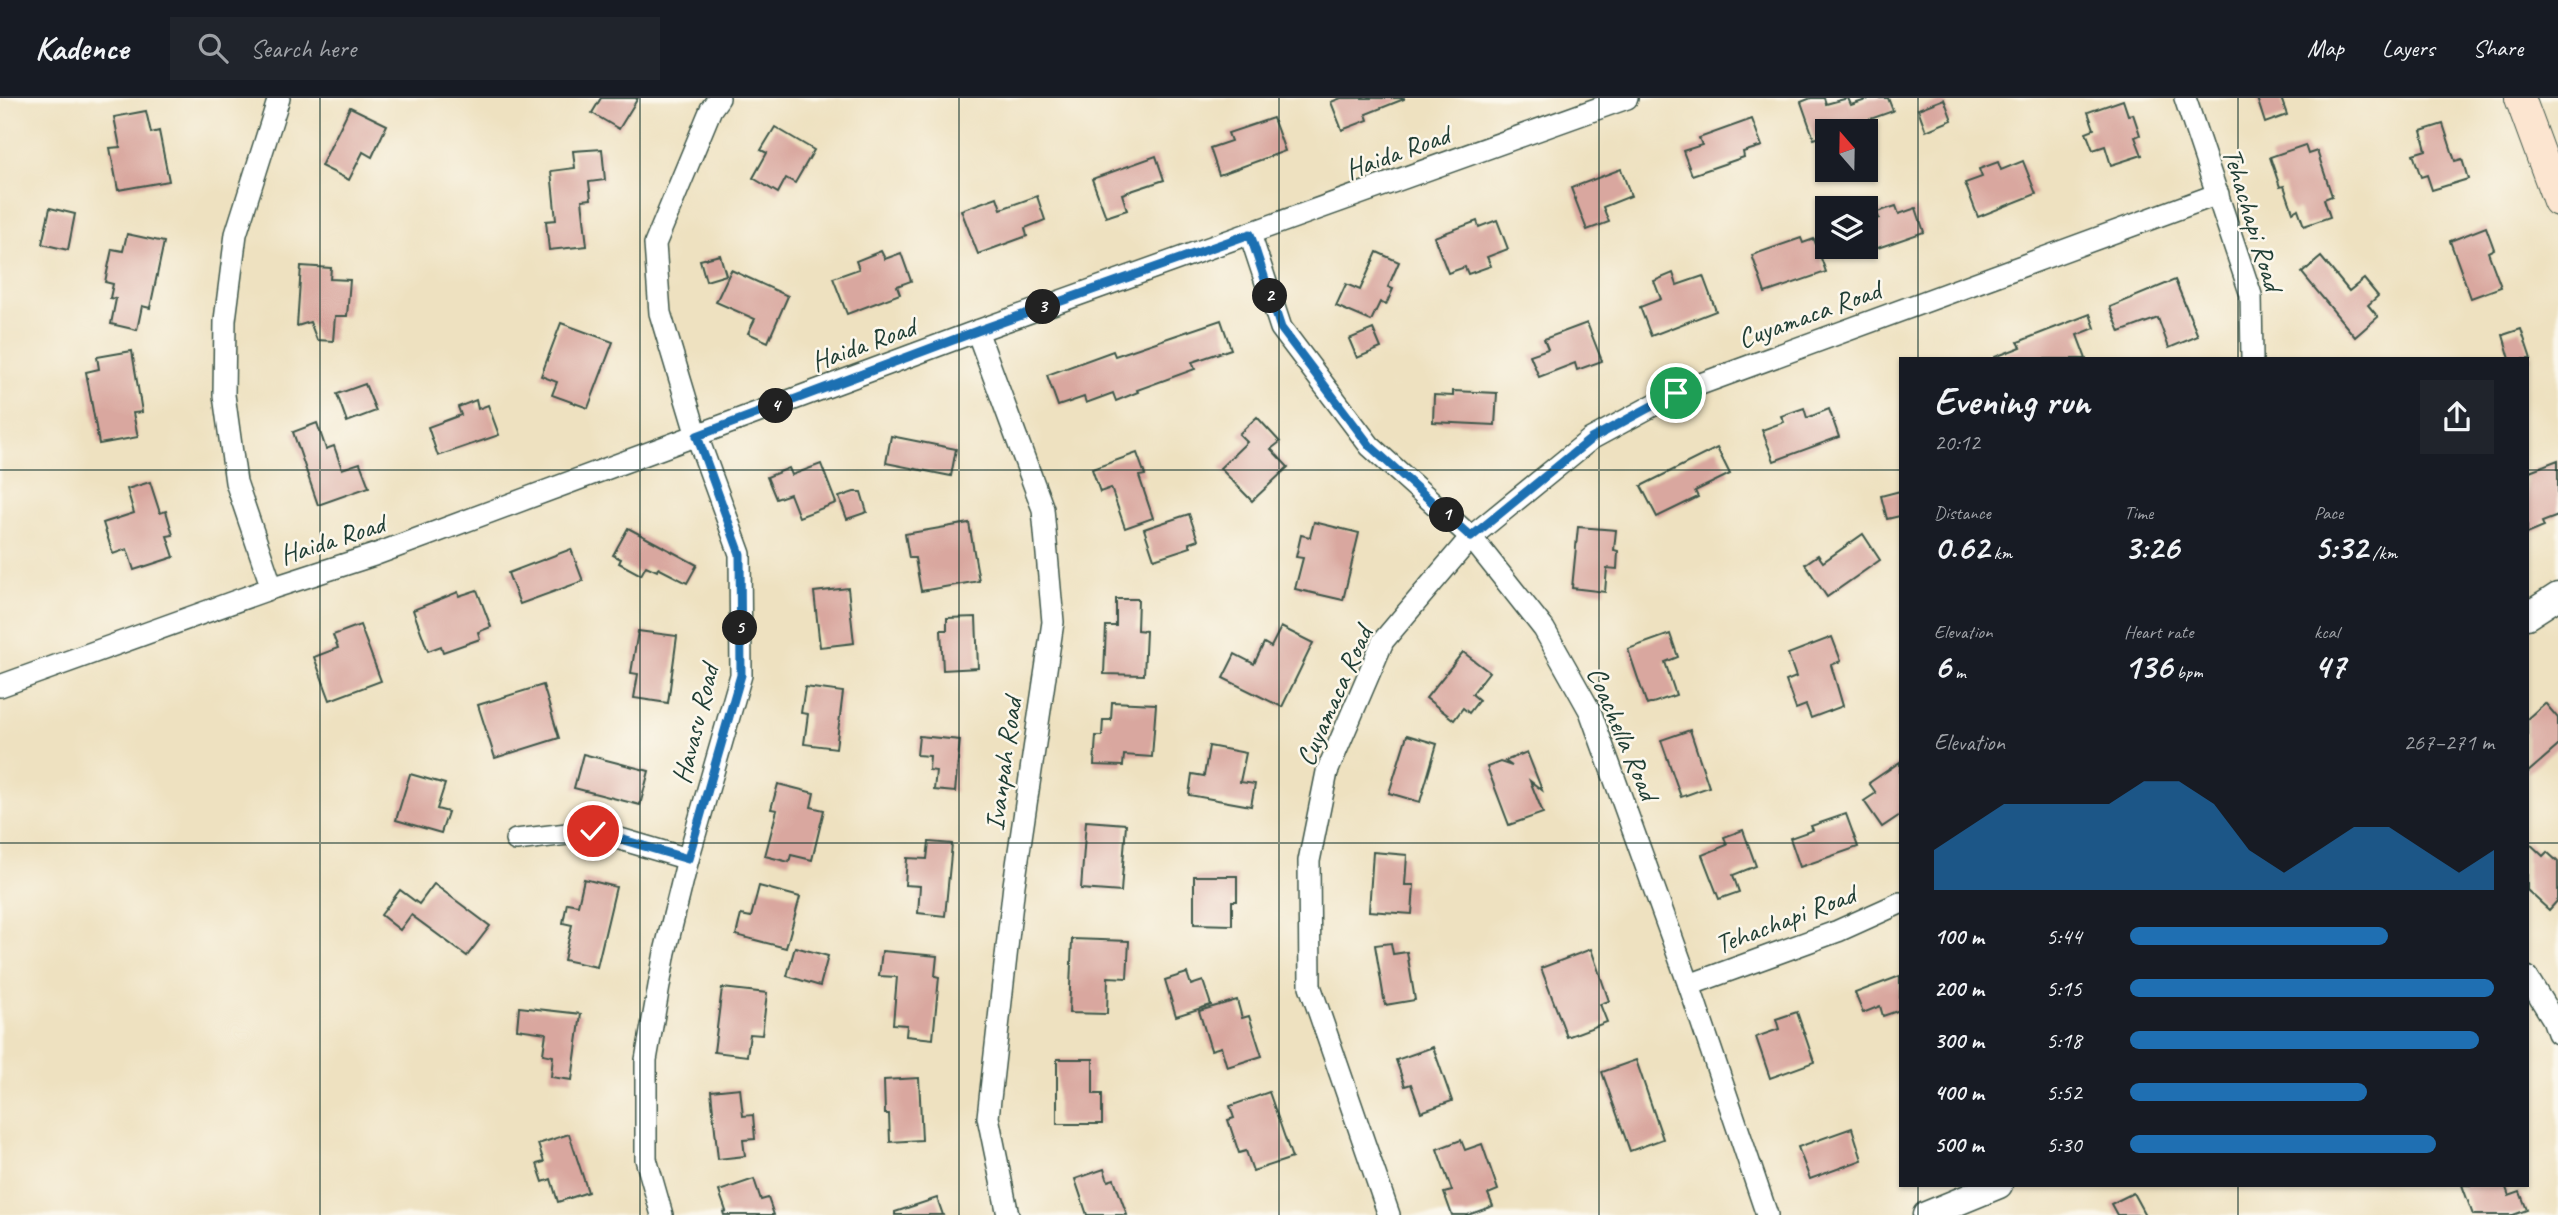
<!DOCTYPE html>
<html lang="en">
<head>
<meta charset="utf-8">
<style>
	:root { --surface:#171b24; --page:#20242c; --text:#f1f3f6; --muted:#9ea1a6; --line:#363941; --accent:#1f6fb2 }
	body { margin:0; font-family:Caveat,sans-serif; background:var(--page); color:var(--text); height:100vh; display:flex; flex-direction:column; font-size:26px; white-space:nowrap }
	* { box-sizing:border-box; margin:0 }
	p { font-size:23px; color:var(--muted) }
	.icon { flex:none; width:38px; height:38px; fill:none; stroke:currentColor; stroke-width:2; stroke-linecap:round; stroke-linejoin:round }
	.map { position:relative; flex:1; overflow:hidden }
	.panel { position:absolute; left:1899px; top:259px; width:630px; height:830px; display:flex; flex-direction:column; background:var(--surface); border-radius:0px; box-shadow:0 2px 5px #0004 }
	.panel>* { flex:none }
	.needle { width:46px; rotate:340deg }
	.tools { position:absolute; left:1815px; top:21px; display:grid; gap:14px }
	.tools a { display:grid; place-items:center; width:63px; height:63px; border-radius:0px; background:var(--surface); box-shadow:0 2px 5px #0004; font-size:35px }
	.pin { position:absolute; display:grid; place-items:center; width:60px; height:60px; color:#fff; margin:-30px; border:4px solid #fff; border-radius:50%; box-shadow:0 2px 7px #0007 }
	.km { position:absolute; width:35px; height:35px; margin:-18px; border-radius:50%; background:#222; color:#fff; font-size:19px; line-height:35px; text-align:center }
	.round { display:grid; place-items:center; flex:none; width:74px; height:74px; border-radius:0px; background:var(--page) }
	.headline { display:flex; align-items:center; justify-content:space-between; height:119px; padding:0 35px }
	h1 { font-size:38px; font-weight:700; line-height:52px }
	.stats { display:grid; grid-template-columns:repeat(3,1fr); gap:10px; height:119px; padding:7px 35px }
	.stats div { display:grid; align-content:center }
	.stats b { font-size:35px; font-weight:700 }
	.stats small { font-size:19px; font-weight:400 }
	.stats p { font-size:19px }
	.chart { height:196px; padding:14px 35px }
	.chart p { display:flex; justify-content:space-between }
	.chart svg { width:100%; height:126px; margin-top:7px; fill:var(--accent); opacity:.7 }
	ul { padding:0 35px; list-style:none; font-size:23px }
	li { display:grid; grid-template-columns:112px 84px 1fr; align-items:center; height:52px }
	li i { height:18px; border-radius:9px; background:var(--accent) }
	header { display:flex; align-items:center; gap:42px; box-sizing:border-box; height:98px; padding:0 35px; background:var(--surface); border-bottom:2px solid var(--line) }
	header strong { font-size:33px }
	nav { display:flex; gap:38px; margin-inline-start:auto; font-size:24px }
	.search { width:490px; height:63px; background:var(--page); display:flex; align-items:center; gap:18px; box-sizing:border-box; padding:0 24px; border-radius:0px; color:var(--muted); font-size:26px }
	.map>svg:first-child { display:block }
</style>
</head>
<body>
<header>
<strong>Kadence</strong>
<div class="search"><svg class="icon" aria-label="search" viewBox="0 0 24 24"><circle cx="10" cy="10" r="6"/><path d="M15 15l6 6"/></svg>Search here</div>
<nav><a>Map</a><a>Layers</a><a>Share</a></nav>
</header>
<div class="map">
<svg width="2558" height="1117" viewBox="0 0 2558 1117">
	<rect width="100%" height="100%" fill="#fbf7ec"/>
	<filter id="ink" filterUnits="userSpaceOnUse"><feTurbulence type="fractalNoise" baseFrequency=".0143" numOctaves="2"/><feDisplacementMap in="SourceGraphic" scale="14" xChannelSelector="R" yChannelSelector="G"/><feConvolveMatrix kernelMatrix="1 2 1 2 8 2 1 2 1" color-interpolation-filters="sRGB"/></filter>
	<filter id="wash" filterUnits="userSpaceOnUse"><feTurbulence type="fractalNoise" baseFrequency=".00686" numOctaves="4" result="noise"/><feDisplacementMap in="SourceGraphic" scale="28" xChannelSelector="R" yChannelSelector="G"/><feGaussianBlur stdDeviation="1.57" result="paint"/><feColorMatrix in="noise" values="0 0 0 0 0 0 0 0 0 0 0 0 0 0 0 0 0 1.4 0 .05"/><feComposite in="paint" operator="in"/></filter>
	<g filter="url(#wash)">
		<rect width="100%" height="100%" fill="#eee1c0"/>
		<g id="blocks">
			<g fill="#d9a79f">
				<polygon points="601,0 638,0 619,31 592,15"/>
				<polygon points="1341,0 1404,0 1404,1 1366,16 1368,22 1342,32 1331,4"/>
				<polygon points="1811,0 1824,0 1826,6 1848,0 1851,7 1872,0 1888,0 1893,13 1837,33 1827,33 1827,37 1814,41 1801,4"/>
				<polygon points="2257,0 2281,0 2287,17 2265,25"/>
				<polygon points="1944,1 1952,22 1926,33 1918,11"/>
				<polygon points="2123,2 2128,17 2133,16 2140,37 2135,39 2142,57 2111,67 2105,48 2093,52 2086,34 2094,31 2088,14"/>
				<polygon points="350,9 387,27 372,59 363,54 349,82 321,68"/>
				<polygon points="146,13 151,35 159,33 169,83 118,92 110,50 120,49 114,19"/>
				<polygon points="1273,20 1285,53 1219,77 1210,50 1231,43 1228,35"/>
				<polygon points="1752,21 1762,48 1743,54 1744,59 1692,77 1683,53 1702,47 1699,40"/>
				<polygon points="2443,26 2455,63 2462,61 2468,81 2432,92 2427,77 2421,79 2413,56 2426,52 2421,33"/>
				<polygon points="775,29 814,52 795,85 786,80 778,95 753,80 767,55 761,52"/>
				<polygon points="2305,47 2308,56 2317,53 2332,98 2324,101 2330,119 2304,128 2298,111 2293,114 2284,88 2280,89 2270,59"/>
				<polygon points="602,51 605,82 589,84 591,101 582,102 587,148 549,152 546,123 556,122 551,73 575,70 573,53"/>
				<polygon points="1156,58 1164,82 1122,96 1127,112 1106,119 1092,81"/>
				<polygon points="2023,63 2036,96 1978,119 1965,85 1982,79 1979,71 1998,64 2001,72"/>
				<polygon points="1621,71 1631,98 1603,109 1609,124 1587,132 1571,90"/>
				<polygon points="1037,98 1045,122 1025,130 1027,138 978,156 961,112 997,99 1001,111"/>
				<polygon points="1896,108 1899,116 1916,110 1924,134 1866,154 1866,124 1879,120 1877,114"/>
				<polygon points="50,110 75,116 68,152 42,146"/>
				<polygon points="1497,122 1508,151 1487,159 1491,168 1468,176 1465,169 1448,175 1434,139 1477,123 1479,129"/>
				<polygon points="2486,129 2494,151 2488,154 2501,189 2471,200 2450,143"/>
				<polygon points="127,136 164,144 150,210 142,208 137,232 111,226 116,201 110,200 113,186 105,184 112,151 123,153"/>
				<polygon points="1801,140 1803,145 1814,141 1826,174 1765,195 1752,157"/>
				<polygon points="881,153 885,161 901,155 911,183 897,188 900,196 847,216 833,180 859,171 856,163"/>
				<polygon points="1377,154 1399,164 1388,189 1393,191 1386,207 1380,204 1371,223 1336,208 1346,186 1360,192"/>
				<polygon points="720,157 726,177 706,183 700,162"/>
				<polygon points="2321,159 2349,193 2364,181 2378,198 2368,207 2378,219 2355,239 2302,175"/>
				<polygon points="301,168 331,170 330,181 350,182 347,218 335,218 333,243 317,242 310,224 297,228"/>
				<polygon points="731,172 788,198 768,244 748,235 755,221 716,204"/>
				<polygon points="1673,175 1677,187 1703,178 1716,213 1651,238 1640,209 1661,201 1654,183"/>
				<polygon points="2175,182 2198,238 2169,250 2158,220 2120,234 2110,209"/>
				<polygon points="2090,216 2095,230 2077,237 2086,261 1995,261 1995,259 2021,249 2018,244"/>
				<polygon points="1221,222 1231,251 1192,264 1195,271 1137,292 1138,294 1116,303 1113,295 1086,305 1084,299 1058,308 1047,277 1113,253 1115,258"/>
				<polygon points="561,225 613,244 588,310 552,297 557,284 541,278"/>
				<polygon points="1587,225 1602,263 1577,272 1575,265 1539,279 1530,257 1548,251 1544,241"/>
				<polygon points="1373,231 1381,250 1357,260 1349,241"/>
				<polygon points="2521,231 2531,261 2510,261 2503,237"/>
				<polygon points="132,253 142,314 133,315 138,339 99,346 86,274 99,271 97,259"/>
				<polygon points="365,286 376,313 347,324 337,296"/>
				<polygon points="1453,293 1497,295 1495,327 1433,324 1434,297 1453,298"/>
				<polygon points="476,302 478,311 488,307 499,337 438,358 428,329 461,317 458,309"/>
				<polygon points="1804,310 1807,320 1829,311 1839,339 1774,363 1762,332 1784,324 1781,318"/>
				<polygon points="1257,319 1280,344 1271,351 1288,369 1252,403 1220,370 1247,344 1239,336"/>
				<polygon points="317,325 326,351 334,348 342,371 360,365 369,389 318,407 293,334"/>
				<polygon points="891,338 956,351 951,378 886,365"/>
				<polygon points="1717,350 1730,376 1695,393 1698,399 1657,419 1641,388"/>
				<polygon points="1137,355 1145,377 1139,378 1153,420 1125,430 1111,390 1100,394 1092,371"/>
				<polygon points="2558,362 2558,418 2542,424 2544,429 2527,436 2527,374"/>
				<polygon points="821,366 836,405 799,419 790,396 776,401 767,379 789,370 792,377"/>
				<polygon points="150,384 160,415 166,413 173,437 167,438 174,459 134,472 127,451 113,456 103,425 134,415 127,391"/>
				<polygon points="1900,393 1900,418 1887,421 1881,398"/>
				<polygon points="854,394 861,394 867,414 847,421 839,399"/>
				<polygon points="1189,416 1198,442 1189,445 1191,449 1154,461 1144,431"/>
				<polygon points="1314,424 1359,435 1343,502 1295,491 1303,460 1296,459 1301,437 1310,439"/>
				<polygon points="969,425 979,483 921,493 915,460 909,460 905,436"/>
				<polygon points="1578,429 1616,432 1614,452 1618,453 1617,471 1607,470 1605,494 1572,490"/>
				<polygon points="628,430 697,467 687,485 658,470 657,473 646,468 641,477 619,465 621,461 613,457"/>
				<polygon points="1863,436 1880,462 1827,499 1805,466 1818,457 1823,464"/>
				<polygon points="571,451 583,483 520,506 508,475"/>
				<polygon points="848,490 854,545 820,549 814,494"/>
				<polygon points="477,492 491,529 478,534 480,541 443,554 441,548 428,553 413,512 458,494 459,498"/>
				<polygon points="1116,501 1138,501 1137,532 1146,533 1144,577 1104,576 1106,528 1116,528"/>
				<polygon points="976,519 978,570 943,572 941,532 947,532 947,520"/>
				<polygon points="360,527 381,583 330,602 314,559 338,550 333,537"/>
				<polygon points="1281,529 1313,545 1282,609 1223,580 1235,556 1254,566 1264,545 1271,549"/>
				<polygon points="638,533 677,538 668,605 634,600 638,576 631,575"/>
				<polygon points="1670,536 1678,559 1665,564 1676,597 1647,607 1628,551"/>
				<polygon points="1832,539 1841,563 1831,567 1843,608 1811,620 1806,607 1796,611 1786,583 1796,579 1788,556"/>
				<polygon points="1463,554 1489,574 1472,596 1479,602 1469,615 1463,610 1454,622 1426,600"/>
				<polygon points="543,587 559,640 495,660 478,607"/>
				<polygon points="805,589 843,594 836,650 804,646 808,616 801,615"/>
				<polygon points="1112,604 1156,606 1152,659 1124,657 1123,668 1094,667 1096,638 1102,638 1103,622 1111,622"/>
				<polygon points="2545,605 2558,620 2558,648 2527,675 2527,621"/>
				<polygon points="1690,632 1709,689 1681,699 1661,642"/>
				<polygon points="1407,637 1437,646 1420,704 1389,695"/>
				<polygon points="919,638 960,642 955,694 934,692 936,673 929,672 930,658 917,657"/>
				<polygon points="1209,648 1246,655 1240,684 1255,686 1251,708 1189,697 1192,676 1204,678"/>
				<polygon points="1527,654 1542,692 1530,683 1543,715 1509,727 1487,669 1500,664 1512,668 1505,663"/>
				<polygon points="583,656 649,673 640,707 574,690"/>
				<polygon points="1900,664 1900,717 1882,729 1864,703 1876,695 1869,685"/>
				<polygon points="410,676 445,686 437,711 448,714 441,735 396,722"/>
				<polygon points="778,686 814,695 811,709 824,712 812,762 791,757 789,764 765,758 777,712 771,711"/>
				<polygon points="1846,716 1858,749 1800,769 1790,740 1813,732 1811,728"/>
				<polygon points="1086,723 1126,726 1121,794 1081,791"/>
				<polygon points="1743,732 1756,768 1733,777 1739,794 1719,801 1702,757 1727,747 1724,739"/>
				<polygon points="2527,743 2543,758 2547,754 2558,764 2558,802 2549,812 2527,792"/>
				<polygon points="929,744 952,746 945,818 918,815 920,788 905,787 907,760 927,761"/>
				<polygon points="1373,754 1407,757 1405,787 1414,787 1412,816 1369,813"/>
				<polygon points="1194,778 1237,778 1237,803 1232,803 1232,827 1194,826"/>
				<polygon points="584,781 616,789 597,869 564,862 572,827 563,825 567,805 578,807"/>
				<polygon points="434,786 490,828 467,858 411,817 400,832 381,817 400,792 419,806"/>
				<polygon points="759,788 800,799 786,850 736,837 741,817 751,819"/>
				<polygon points="1072,841 1129,843 1127,880 1108,879 1107,916 1069,915"/>
				<polygon points="1391,845 1393,856 1407,854 1415,902 1385,907 1375,847"/>
				<polygon points="795,849 828,858 820,888 787,878"/>
				<polygon points="1591,851 1609,903 1600,906 1607,924 1567,939 1541,870"/>
				<polygon points="882,853 937,858 935,878 939,879 933,941 906,938 907,927 893,926 897,879 879,878"/>
				<polygon points="1187,875 1191,887 1203,883 1211,907 1176,918 1165,882"/>
				<polygon points="1900,878 1900,912 1883,918 1880,908 1863,915 1855,895"/>
				<polygon points="722,890 767,895 762,937 750,936 747,958 714,954"/>
				<polygon points="1237,902 1242,920 1249,918 1262,958 1227,969 1221,949 1211,952 1199,913"/>
				<polygon points="519,909 581,916 572,982 551,979 553,958 543,956 546,935 517,931"/>
				<polygon points="1797,914 1814,964 1770,980 1756,939 1779,931 1776,921"/>
				<polygon points="1433,949 1452,1003 1421,1014 1411,986 1405,988 1396,962"/>
				<polygon points="1057,961 1093,961 1093,996 1102,996 1102,1026 1057,1026"/>
				<polygon points="1636,962 1663,1041 1630,1053 1602,974"/>
				<polygon points="919,980 922,1042 890,1044 889,1016 885,1016 884,982"/>
				<polygon points="740,990 743,1018 753,1017 755,1041 743,1042 745,1058 718,1061 711,993"/>
				<polygon points="1269,994 1292,1060 1253,1073 1246,1053 1239,1055 1228,1022 1234,1020 1230,1008"/>
				<polygon points="1852,1030 1862,1062 1810,1081 1798,1049"/>
				<polygon points="569,1036 588,1094 558,1104 551,1081 543,1084 537,1066 544,1064 538,1046"/>
				<polygon points="1461,1042 1465,1052 1482,1046 1498,1092 1488,1096 1493,1108 1468,1117 1452,1117 1444,1095 1452,1093 1437,1051"/>
				<polygon points="1104,1071 1108,1083 1114,1081 1127,1117 1087,1117 1075,1081"/>
				<polygon points="754,1081 761,1102 768,1100 774,1117 724,1117 723,1114 726,1113 719,1093"/>
				<polygon points="2462,1087 2505,1087 2509,1098 2520,1094 2527,1112 2513,1117 2473,1117"/>
				<polygon points="2133,1095 2145,1117 2117,1117 2111,1106"/>
				<polygon points="937,1100 943,1117 895,1117 895,1114"/>
			</g>
		</g>
	</g>
	<g filter="url(#ink)">
		<use href="#blocks" fill-opacity="0" stroke="#3e5649" stroke-width="2"/>
		<g fill="none" stroke-linecap="round" stroke-linejoin="round">
			<defs>
				<g id="minor">
					<polyline points="2185,0 2251,197 2252,261"/>
					<polyline points="1250,136 1281,230 1370,348 1471,439 1544,531 1590,613 1689,887 1767,1117"/>
					<polyline points="977,233 1043,411 1053,524 1014,787 988,1019 1008,1117"/>
					<polyline points="272,490 236,384 224,297 225,222 236,136 279,0"/>
					<polyline points="0,588 272,490 374,457 977,233 1627,0"/>
					<polyline points="516,742 593,733 688,761"/>
					<polyline points="2527,879 2553,921 2558,935"/>
					<polyline points="1689,887 1838,833 1900,805"/>
					<polyline points="662,1117 646,1061 646,962 665,854 688,761 741,577 740,456 697,338 660,215 655,146 711,11 719,0"/>
					<polyline points="1389,1117 1310,888 1309,763 1327,674 1383,543 1471,439 1591,341 1676,295 2218,96"/>
				</g>
				<g id="tertiary">
					<polyline points="2527,518 2558,498"/>
					<polyline points="1926,1117 1999,1087"/>
				</g>
				<polyline id="secondary" points="2520,0 2558,103"/>
			</defs>
			<use href="#minor" stroke="#3e5649" stroke-width="24"/>
			<use href="#tertiary" stroke="#3e5649" stroke-width="29"/>
			<use href="#secondary" stroke="#3e5649" stroke-width="32"/>
			<use href="#minor" stroke="#fff" stroke-width="21"/>
			<use href="#tertiary" stroke="#fff" stroke-width="26"/>
			<use href="#secondary" stroke="#fce5d0" stroke-width="30"/>
		</g>
	</g>
	<g fill="none" stroke-linecap="round" stroke-linejoin="round" filter="url(#ink)">
		<defs>
			<polyline id="route" points="593,733 688,761 741,577 740,456 697,338 977,233 1250,136 1281,230 1370,348 1471,439 1591,341 1676,295"/>
		</defs>
		<use href="#route" stroke="#fff" stroke-width="14"/>
		<use href="#route" stroke="#1f6fb2" stroke-width="9"/>
	</g>
	<path fill="none" stroke="#1f3d34" stroke-width="2" stroke-opacity="0.55" d="M320 0V1117M640 0V1117M959 0V1117M1279 0V1117M1599 0V1117M1918 0V261M2238 0V261M0 372H1900M2527 372H2558M0 745H1900M2527 745H2558M1918 1087V1117M2238 1087V1117"/>
	<g text-anchor="middle" dominant-baseline="central" stroke-width="5" stroke-linejoin="round" paint-order="stroke">
		<g font-size="28" fill="#1f3d34" stroke="#fbf7ec">
			<text transform="translate(1397 54) rotate(-20)">Haida Road</text>
			<text transform="translate(2253 121) rotate(73)">Tehachapi Road</text>
			<text transform="translate(1809 216) rotate(-20)">Cuyamaca Road</text>
			<text transform="translate(863 246) rotate(-20)">Haida Road</text>
			<text transform="translate(332 441) rotate(-18)">Haida Road</text>
			<text transform="translate(1334 598) rotate(-66)">Cuyamaca Road</text>
			<text transform="translate(695 626) rotate(-76)">Havasu Road</text>
			<text transform="translate(1623 635) rotate(67)">Coachella Road</text>
			<text transform="translate(1003 666) rotate(-82)">Ivanpah Road</text>
			<text transform="translate(1785 821) rotate(-21)">Tehachapi Road</text>
		</g>
	</g>
</svg>
<div class="tools">
<a><svg class="needle" viewBox="-14 -14 28 28"><path d="M0-13l5 13h-10z" fill="#e53935"/><path d="M0 13l5-13h-10z" fill="#9ea1a6"/></svg></a>
<a><svg class="icon" aria-label="layers" viewBox="0 0 24 24"><path d="M12 4l9 5-9 5-9-5zM3 14l9 5 9-5"/></svg></a>
</div>
<div class="pin" style="left:1676px;top:295px;background:#1e9e55"><svg class="icon" aria-label="arrive" viewBox="0 0 24 24"><path d="M6 21V4h12l-3 4 3 4H6"/></svg></div>
<div class="pin" style="left:593px;top:733px;background:#d93025"><svg class="icon" aria-label="check" viewBox="0 0 24 24"><path d="M5 12l5 5 9-10"/></svg></div>
<b class="km" style="left:1447px;top:417px">1</b>
<b class="km" style="left:1270px;top:198px">2</b>
<b class="km" style="left:1043px;top:209px">3</b>
<b class="km" style="left:776px;top:308px">4</b>
<b class="km" style="left:740px;top:530px">5</b>
<section class="panel">
<div class="headline"><div><h1>Evening run</h1><p>20:12</p></div><a class="round"><svg class="icon" aria-label="share" viewBox="0 0 24 24"><path d="M12 15V3M7 8l5-5 5 5M5 13v7h14v-7"/></svg></a></div>
<div class="stats">
<div><p>Distance</p><b>0.62<small> km</small></b></div>
<div><p>Time</p><b>3:26</b></div>
<div><p>Pace</p><b>5:32<small> /km</small></b></div>
</div>
<div class="stats">
<div><p>Elevation</p><b>6<small> m</small></b></div>
<div><p>Heart rate</p><b>136<small> bpm</small></b></div>
<div><p>kcal</p><b>47</b></div>
</div>
<div class="chart"><p><span>Elevation</span>267–271 m</p>
<svg viewBox="0 0 160 44" preserveAspectRatio="none"><path d="M0 44V30L10 22L20 14L30 14L40 14L50 14L60 6L70 6L80 14L90 30L100 38L110 30L120 22L130 22L140 30L150 38L160 30V44z"/></svg>
</div>
<ul>
<li><b>100 m</b>5:44<i style="width:71%"></i></li>
<li><b>200 m</b>5:15<i style="width:100%"></i></li>
<li><b>300 m</b>5:18<i style="width:96%"></i></li>
<li><b>400 m</b>5:52<i style="width:65%"></i></li>
<li><b>500 m</b>5:30<i style="width:84%"></i></li>
</ul>
</section>
</div>
</body>
</html>
